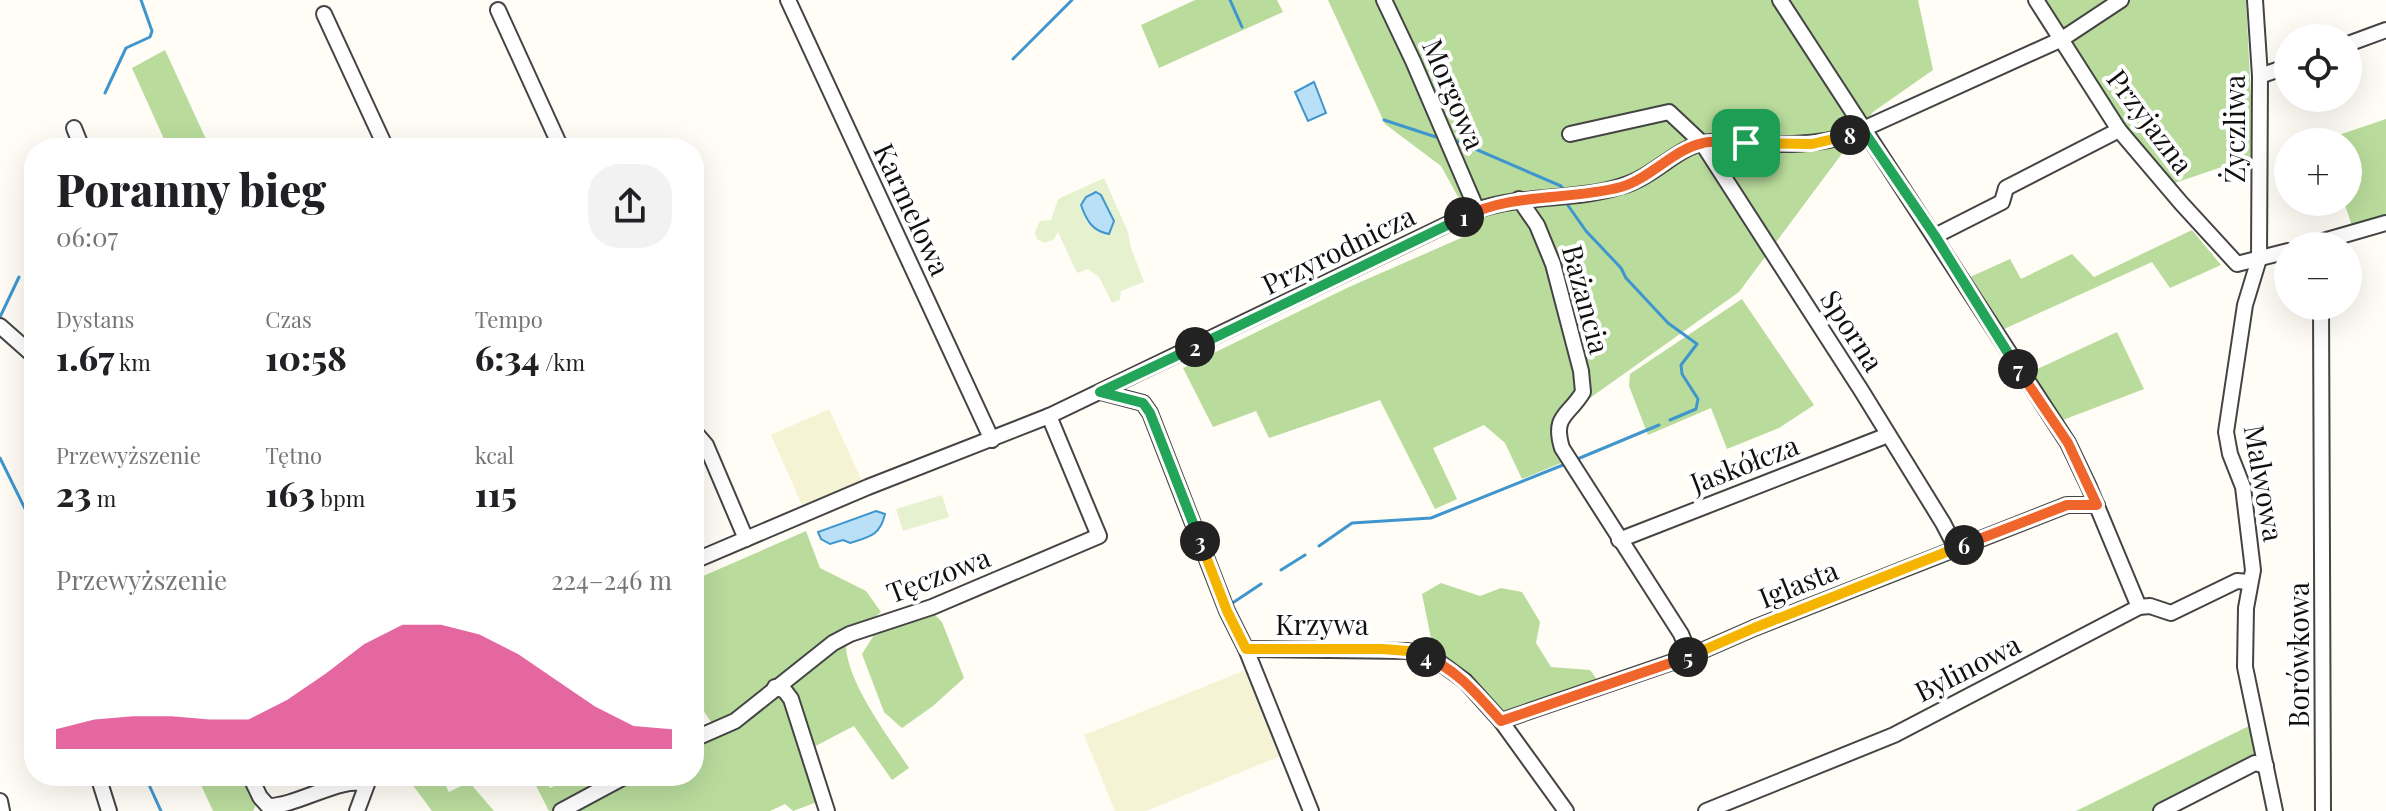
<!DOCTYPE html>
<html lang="pl">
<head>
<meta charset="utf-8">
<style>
	:root { --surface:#fff; --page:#f2f2f2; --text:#202124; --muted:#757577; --accent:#db2777 }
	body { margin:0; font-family:"Playfair Display",serif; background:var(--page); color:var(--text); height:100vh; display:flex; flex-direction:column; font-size:30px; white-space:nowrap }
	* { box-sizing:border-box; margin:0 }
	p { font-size:26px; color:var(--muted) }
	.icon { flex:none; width:44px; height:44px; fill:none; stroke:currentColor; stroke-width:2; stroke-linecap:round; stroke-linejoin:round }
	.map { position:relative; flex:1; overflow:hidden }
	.drawer { position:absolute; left:24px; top:138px; width:680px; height:648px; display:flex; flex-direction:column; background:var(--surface); border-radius:32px; box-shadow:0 8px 32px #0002 }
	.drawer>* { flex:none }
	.buttons { position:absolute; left:2274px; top:24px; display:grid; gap:16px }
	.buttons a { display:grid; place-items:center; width:88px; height:88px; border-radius:50%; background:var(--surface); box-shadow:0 8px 32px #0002; font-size:40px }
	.pin { position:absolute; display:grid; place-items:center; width:68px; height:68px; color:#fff; margin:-34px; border-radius:16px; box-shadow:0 4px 12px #0006 }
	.km { position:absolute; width:40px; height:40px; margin:-20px; border-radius:50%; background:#222; color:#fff; font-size:22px; line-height:40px; text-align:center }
	.round { display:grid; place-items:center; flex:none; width:84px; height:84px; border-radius:32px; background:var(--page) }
	.headline { display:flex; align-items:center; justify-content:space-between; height:136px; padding:0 32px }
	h1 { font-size:44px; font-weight:800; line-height:60px }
	.figures { display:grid; grid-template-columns:repeat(3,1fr); gap:12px; height:136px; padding:8px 32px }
	.figures div { display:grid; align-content:center }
	.figures b { font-size:34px; font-weight:800 }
	.figures small { font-size:22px; font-weight:400 }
	.figures p { font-size:22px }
	.chart { height:224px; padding:16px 32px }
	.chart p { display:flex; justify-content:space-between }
	.chart svg { width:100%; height:144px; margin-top:8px; fill:var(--accent); opacity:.7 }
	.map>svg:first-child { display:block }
</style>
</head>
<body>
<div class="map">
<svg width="2386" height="811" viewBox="0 0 2386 811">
	<rect width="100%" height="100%" fill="#fffdf5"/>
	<g fill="#f6f3d4">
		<polygon points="829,409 862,481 802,505 771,435"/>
		<polygon points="1248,669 1283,755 1146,811 1115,811 1084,735"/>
	</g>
	<g fill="#b9dc9c">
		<polygon points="1195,0 1277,0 1283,12 1159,68 1141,25"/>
		<polygon points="1328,0 1918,0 1933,70 1873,112 1739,292 1552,425 1561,463 1522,479 1505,443 1484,425 1433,448 1457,499 1435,509 1380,400 1269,438 1256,411 1213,427 1183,368 1349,287 1477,231 1441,166 1385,124"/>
		<polygon points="2041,0 2246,0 2254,156 2172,184 2126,128"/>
		<polygon points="165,50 210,148 168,148 132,68"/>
		<polygon points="2386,119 2386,216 2352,226 2344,202 2348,202 2348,142 2321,141"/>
		<polygon points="2192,230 2221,265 2170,288 2152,262 2004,329 1970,277 2010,259 2021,279 2072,254 2094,277"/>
		<polygon points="1742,299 1814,405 1779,428 1727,449 1711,408 1648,435 1629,386 1630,374"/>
		<polygon points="2117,332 2144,389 2063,420 2029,373"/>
		<path d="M806 531 820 568 866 591 881 612 846 640C843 678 889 737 909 768L892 780 854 726 802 753 817 802 793 811 785 804 770 811H579L640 776H694V737L711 722 694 696V641L703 630 694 596V580Z"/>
		<polygon points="1441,583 1480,596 1501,588 1522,592 1540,622 1536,643 1551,667 1590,670 1598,681 1496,716 1432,643 1422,594"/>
		<polygon points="935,615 942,622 964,678 933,706 902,728 884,712 862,654 874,635"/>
		<polygon points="2251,725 2259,758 2154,811 2076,811"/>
		<polygon points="197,776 243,776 256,805 253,811 213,811"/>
		<polygon points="406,776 440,776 449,792 469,782 494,811 432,811"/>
		<polygon points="531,776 542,776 550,788 576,776 615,776 553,811 549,811"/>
	</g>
	<g fill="#e6f2cf">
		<polygon points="1104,178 1128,232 1131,248 1144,282 1121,291 1120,300 1112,303 1099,277 1088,269 1077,273 1058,232 1053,240 1044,243 1037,239 1035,232 1040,221 1051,220 1058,199"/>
		<polygon points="942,495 949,517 903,531 896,509"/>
	</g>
	<g fill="#b9e0f7" stroke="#3f96cf" stroke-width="2">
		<polygon points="1314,82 1326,113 1308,121 1295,92"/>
		<path d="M1096 192 1101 195 1114 221 1109 234C1093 231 1087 222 1081 205L1086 197Z"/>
		<path d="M876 511 885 514C880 536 869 537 850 543L843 540 830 544 821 539 818 532Z"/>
	</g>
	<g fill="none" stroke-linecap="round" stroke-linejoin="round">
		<g stroke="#3f96cf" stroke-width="3">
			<polyline points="1230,0 1242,27"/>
			<polyline points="1013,59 1072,0"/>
			<polyline points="105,93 126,48 150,37 152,31 141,0"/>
			<polyline points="1384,120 1436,137"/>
			<polyline points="1452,139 1561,186 1564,190"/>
			<polyline points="1567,204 1586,231 1621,268 1626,278 1668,323 1697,344 1681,365 1682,374 1698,399 1696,409 1670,420"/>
			<polyline points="26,260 34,244"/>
			<polyline points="0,317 19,277"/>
			<polyline points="0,458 34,527"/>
			<polyline points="1575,460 1659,425"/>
			<polyline points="1319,546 1352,523 1431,518 1563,465"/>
			<polyline points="1281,570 1305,555"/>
			<polyline points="1231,604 1261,584"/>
			<polyline points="145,776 161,811"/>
		</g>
		<defs>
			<g id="minor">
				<polyline points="788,0 992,440"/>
				<polyline points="1384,0 1413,61 1477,210"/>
				<polyline points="1780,0 2068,443 2089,487 2139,607"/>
				<polyline points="2036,0 2119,130 2181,203 2237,264 2288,251"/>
				<polyline points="2255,0 2260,76 2259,259 2245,305 2226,432 2230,454 2243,487 2253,570 2246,608 2245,667 2275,811"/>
				<polyline points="498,10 561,148"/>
				<polyline points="324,14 386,148"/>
				<polyline points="2348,44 2386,30"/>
				<polyline points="2260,76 2288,66"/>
				<polyline points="74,128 82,148"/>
				<polyline points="1570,134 1669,112 1702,143 1861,390 1943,523 1956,548"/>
				<path d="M1519 199 1537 225 1553 264 1581 371 1583 392C1569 416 1552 415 1562 448L1681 634 1690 656"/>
				<polyline points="1935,236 2002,202 2006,188 2119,130"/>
				<polyline points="2306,246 2386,223"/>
				<polyline points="2321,306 2323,811"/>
				<polyline points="0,326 34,356"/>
				<polyline points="1101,392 1143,403 1150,413 1227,611 1246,649 1311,811"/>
				<polyline points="694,431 706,445 746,539"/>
				<polyline points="1619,540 1888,435"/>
				<path d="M694 561 868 487 1049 416 1477 210C1525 194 1575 201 1622 186 1652 178 1677 148 1703 143 1719 140 1737 143 1753 143 1786 145 1817 145 1850 135L2062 39 2121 0"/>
				<polyline points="1246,649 1408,651 1439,662 1465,681 1501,721 1566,811"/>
				<polyline points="775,687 785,691 791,699 827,811"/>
				<polyline points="1501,721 1690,656 1754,628 2067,505 2097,505"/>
				<polyline points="694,739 735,721 833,643 850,634 932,607 1099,536 1049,416"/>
				<polyline points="98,776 109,811"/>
				<path d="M250 776 260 797 268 806C296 807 345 774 366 785"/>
				<polyline points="0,801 2,811"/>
				<polyline points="357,811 370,776"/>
				<polyline points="561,811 626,776"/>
				<polyline points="1706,811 1894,735 2139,607 2150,606 2171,613 2237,581 2249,582"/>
				<polyline points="2161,811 2255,763 2266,766"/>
			</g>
		</defs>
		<use href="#minor" stroke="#444" stroke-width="18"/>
		<use href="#minor" stroke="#fff" stroke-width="14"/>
	</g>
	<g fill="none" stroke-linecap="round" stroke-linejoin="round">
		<defs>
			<path id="split-1" d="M1464 217C1514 192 1568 201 1621 187 1651 178 1674 149 1703 143 1716 140 1732 143 1746 143"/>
			<polyline id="split-2" points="1195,347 1464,217"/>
			<polyline id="split-3" points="1195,347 1100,392 1143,403 1150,413 1200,541"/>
			<polyline id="split-4" points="1200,541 1227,611 1246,649 1382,649 1408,651 1426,657"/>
			<path id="split-5" d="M1426 657C1458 670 1478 696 1501 721L1688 657"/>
			<polyline id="split-6" points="1688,657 1754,628 1964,545"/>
			<polyline id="split-7" points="1964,545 2067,505 2097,505 2068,443 2018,369"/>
			<polyline id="split-8" points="1850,135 1863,130 1935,236 2018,369"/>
			<polyline id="split-9" points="1746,143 1812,144 1850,135"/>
		</defs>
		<use href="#split-1" stroke="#fff" stroke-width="16"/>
		<use href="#split-2" stroke="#fff" stroke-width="16"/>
		<use href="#split-3" stroke="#fff" stroke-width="16"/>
		<use href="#split-4" stroke="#fff" stroke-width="16"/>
		<use href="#split-5" stroke="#fff" stroke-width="16"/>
		<use href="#split-6" stroke="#fff" stroke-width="16"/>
		<use href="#split-7" stroke="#fff" stroke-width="16"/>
		<use href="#split-8" stroke="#fff" stroke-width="16"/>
		<use href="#split-9" stroke="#fff" stroke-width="16"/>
		<use href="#split-1" stroke="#f0652b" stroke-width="10"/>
		<use href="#split-2" stroke="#22a559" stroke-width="10"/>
		<use href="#split-3" stroke="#22a559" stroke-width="10"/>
		<use href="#split-4" stroke="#f5b400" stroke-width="10"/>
		<use href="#split-5" stroke="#f0652b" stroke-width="10"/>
		<use href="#split-6" stroke="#f5b400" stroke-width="10"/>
		<use href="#split-7" stroke="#f0652b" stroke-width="10"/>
		<use href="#split-8" stroke="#22a559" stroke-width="10"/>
		<use href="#split-9" stroke="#f5b400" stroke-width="10"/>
	</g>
	<g text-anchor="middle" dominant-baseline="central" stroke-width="8" stroke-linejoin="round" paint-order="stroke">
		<g font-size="28" fill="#111" stroke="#fff">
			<text transform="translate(1455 94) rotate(67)">Morgowa</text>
			<text transform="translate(2151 121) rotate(53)">Przyjazna</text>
			<text transform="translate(2233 129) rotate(-90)">Życzliwa</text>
			<text transform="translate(913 209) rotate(65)">Karmelowa</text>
			<text transform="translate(1338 249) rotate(-26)">Przyrodnicza</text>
			<text transform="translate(1587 299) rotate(75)">Bażancia</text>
			<text transform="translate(1853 330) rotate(57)">Sporna</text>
			<text transform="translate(1744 463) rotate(-21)">Jaskółcza</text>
			<text transform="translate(2265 483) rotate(80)">Malwowa</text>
			<text transform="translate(938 574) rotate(-21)">Tęczowa</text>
			<text transform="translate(1798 583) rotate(-22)">Iglasta</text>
			<text x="1322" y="623">Krzywa</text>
			<text transform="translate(2297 655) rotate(-90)">Borówkowa</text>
			<text transform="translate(1967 667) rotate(-27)">Bylinowa</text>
		</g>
	</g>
</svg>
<div class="buttons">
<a><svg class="icon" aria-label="locate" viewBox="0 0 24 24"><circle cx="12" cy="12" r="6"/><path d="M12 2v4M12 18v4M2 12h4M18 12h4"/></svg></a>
<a>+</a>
<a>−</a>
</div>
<div class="pin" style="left:1746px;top:143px;background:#1e9e55"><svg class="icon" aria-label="arrive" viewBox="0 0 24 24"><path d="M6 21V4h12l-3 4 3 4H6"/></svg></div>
<b class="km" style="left:1464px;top:217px">1</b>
<b class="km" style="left:1195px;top:347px">2</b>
<b class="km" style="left:1200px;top:541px">3</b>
<b class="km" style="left:1426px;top:657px">4</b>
<b class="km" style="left:1688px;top:657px">5</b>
<b class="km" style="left:1964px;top:545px">6</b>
<b class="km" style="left:2018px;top:369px">7</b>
<b class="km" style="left:1850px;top:135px">8</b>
<section class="drawer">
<div class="headline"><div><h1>Poranny bieg</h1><p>06:07</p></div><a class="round"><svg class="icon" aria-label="share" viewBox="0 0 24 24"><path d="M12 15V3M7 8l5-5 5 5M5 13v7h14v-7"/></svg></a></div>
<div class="figures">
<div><p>Dystans</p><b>1.67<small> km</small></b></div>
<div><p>Czas</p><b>10:58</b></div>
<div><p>Tempo</p><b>6:34<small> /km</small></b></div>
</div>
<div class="figures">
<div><p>Przewyższenie</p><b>23<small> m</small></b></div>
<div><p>Tętno</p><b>163<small> bpm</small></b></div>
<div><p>kcal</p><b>115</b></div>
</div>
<div class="chart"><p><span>Przewyższenie</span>224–246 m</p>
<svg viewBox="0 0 160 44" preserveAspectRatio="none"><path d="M0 44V38L10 35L20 34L30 34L40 35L50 35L60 29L70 21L80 12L90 6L100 6L110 9L120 15L130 23L140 31L150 37L160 38V44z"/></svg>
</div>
</section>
</div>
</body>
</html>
